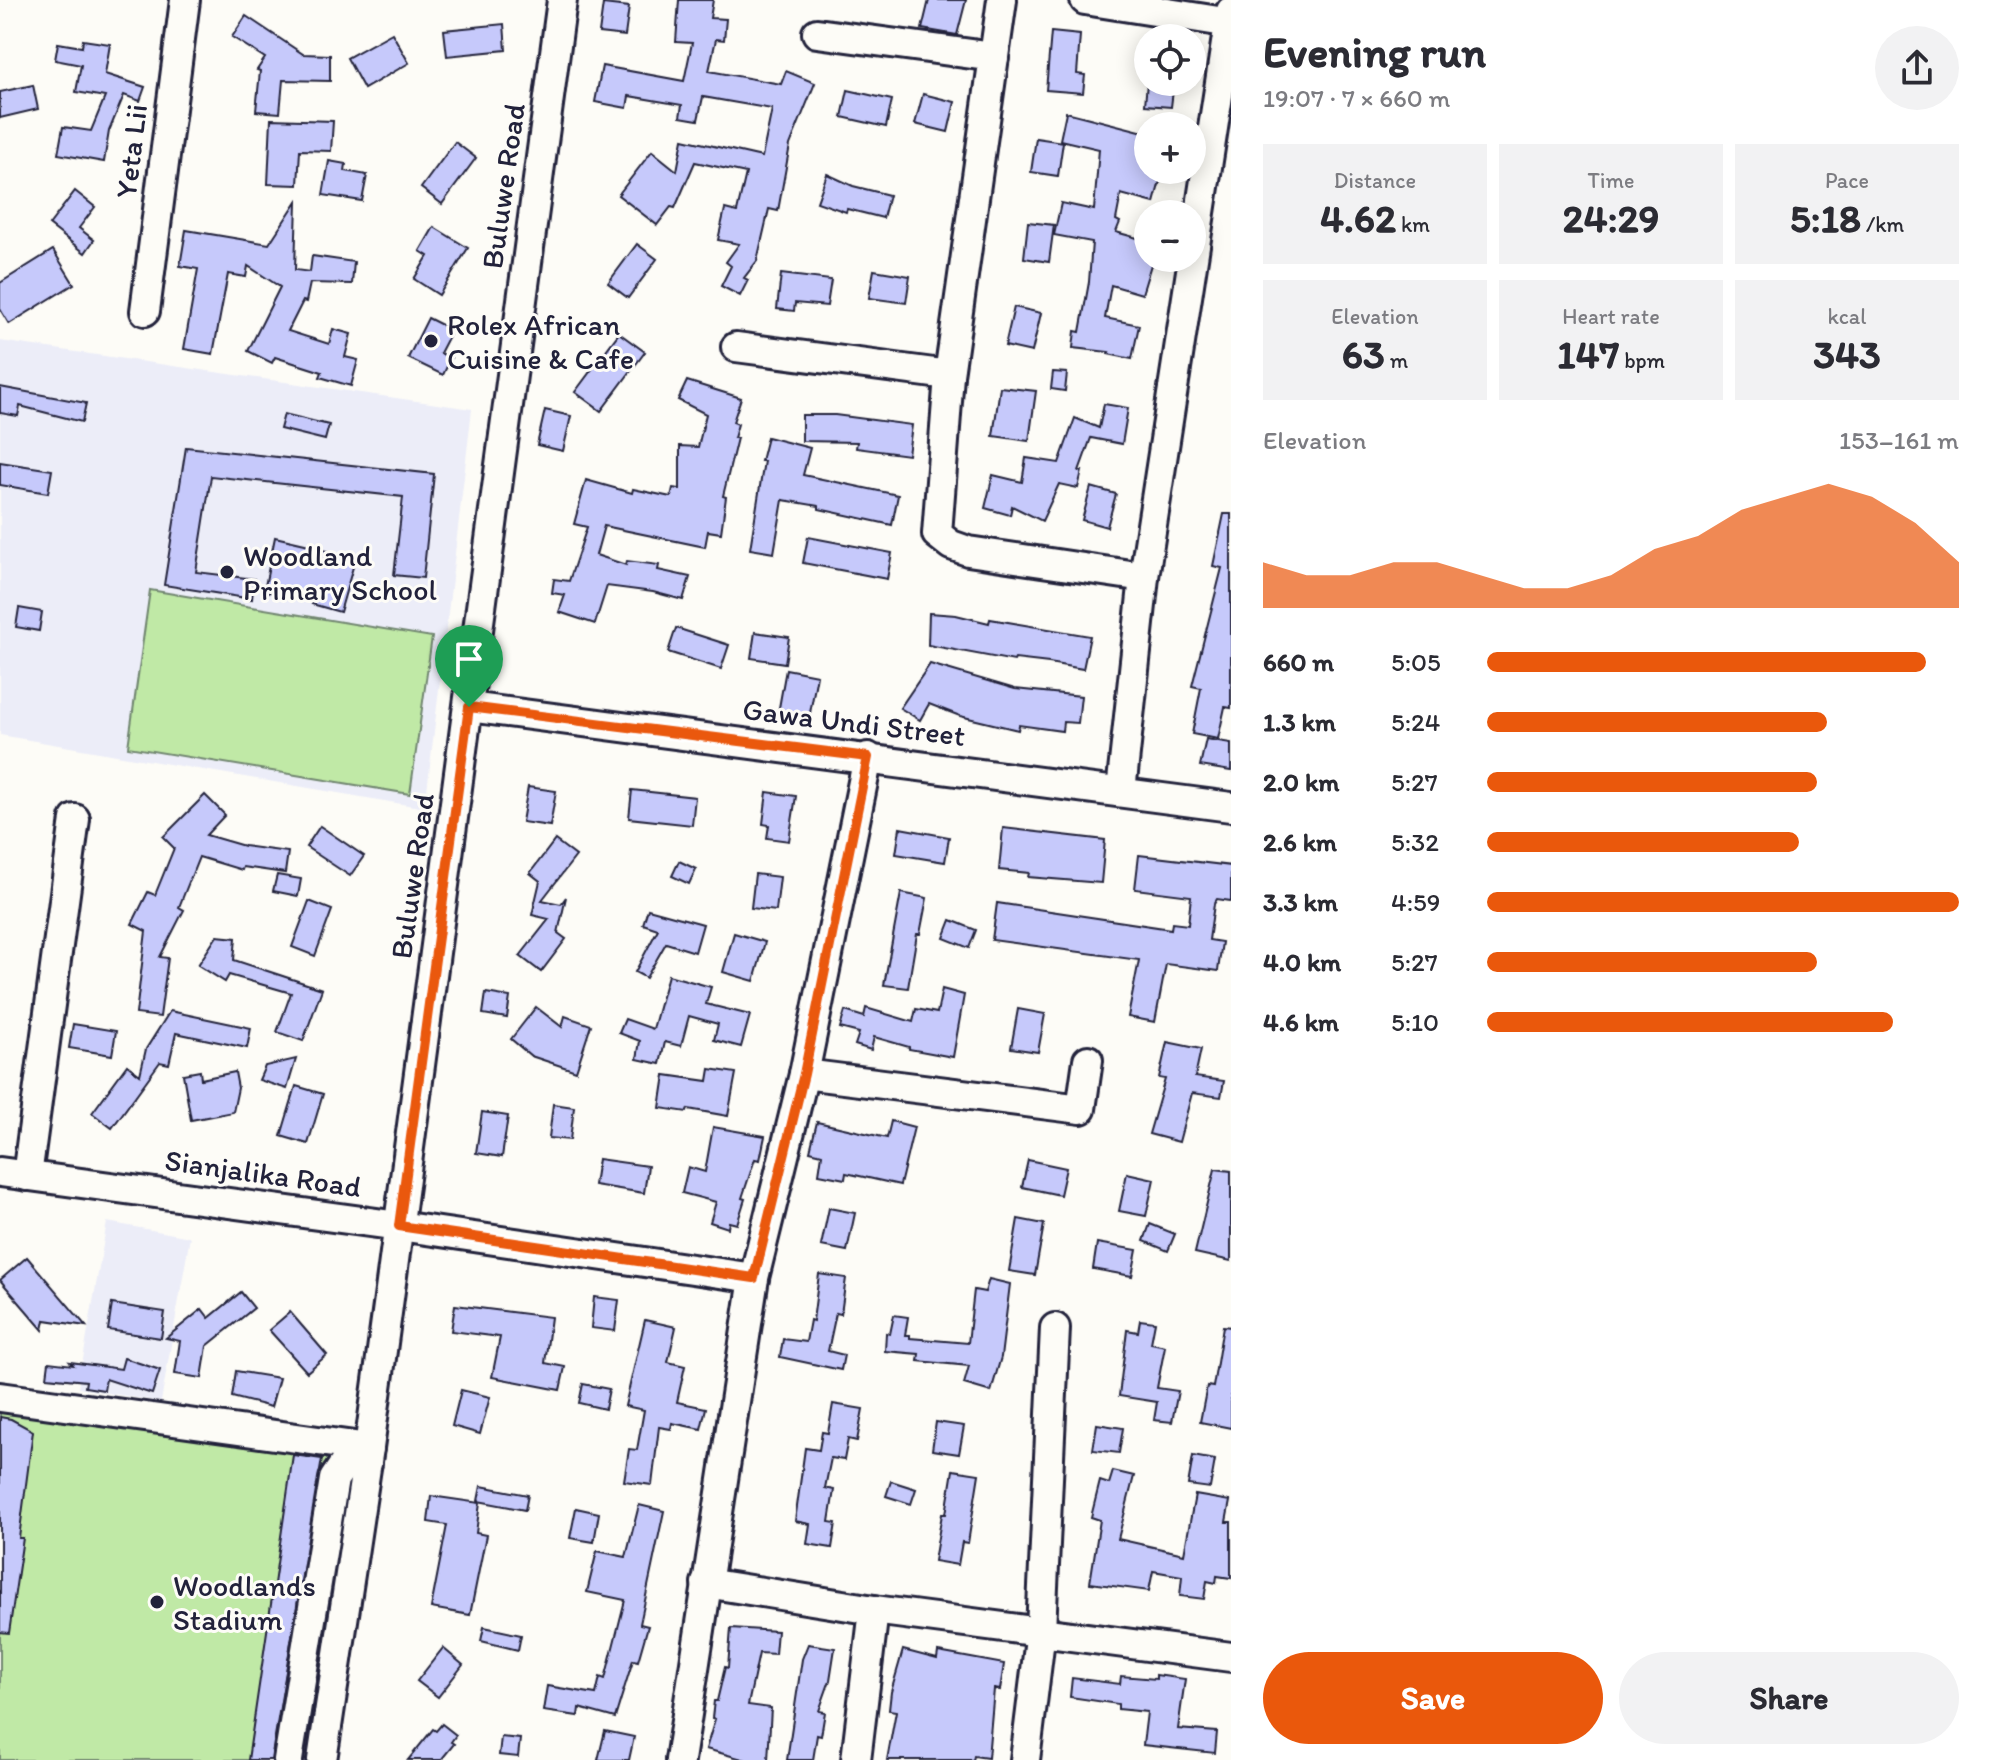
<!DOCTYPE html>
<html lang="en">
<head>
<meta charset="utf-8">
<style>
	:root { --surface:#fff; --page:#f2f2f3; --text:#2b2b33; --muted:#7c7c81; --accent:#ea580c }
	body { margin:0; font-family:Itim,sans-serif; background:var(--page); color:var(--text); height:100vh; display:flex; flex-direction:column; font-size:30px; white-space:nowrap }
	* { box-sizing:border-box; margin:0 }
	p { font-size:26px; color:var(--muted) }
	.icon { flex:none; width:44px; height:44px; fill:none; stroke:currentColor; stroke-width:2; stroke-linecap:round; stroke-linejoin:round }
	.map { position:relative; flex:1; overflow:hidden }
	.drawer { display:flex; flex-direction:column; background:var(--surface); width:760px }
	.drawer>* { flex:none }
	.fabs { position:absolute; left:1134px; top:24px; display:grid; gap:16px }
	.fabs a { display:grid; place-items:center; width:72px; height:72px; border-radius:50%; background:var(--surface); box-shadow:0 4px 20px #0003; font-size:40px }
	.pin { position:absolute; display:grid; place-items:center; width:68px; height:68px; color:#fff; margin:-82px -34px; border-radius:50% 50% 50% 0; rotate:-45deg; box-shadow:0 0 8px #0007 }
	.pin .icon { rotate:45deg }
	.round { display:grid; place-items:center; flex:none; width:84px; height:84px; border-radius:42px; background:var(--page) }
	.summary { display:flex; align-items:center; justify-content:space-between; height:136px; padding:0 32px }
	h1 { font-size:44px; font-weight:700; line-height:60px }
	.metrics { display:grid; grid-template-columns:repeat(3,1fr); gap:12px; height:136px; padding:8px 32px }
	.metrics div { display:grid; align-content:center; border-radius:0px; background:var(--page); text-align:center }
	.metrics b { font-size:40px; font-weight:700 }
	.metrics small { font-size:22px; font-weight:400 }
	.metrics p { font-size:22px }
	.chart { height:224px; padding:16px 32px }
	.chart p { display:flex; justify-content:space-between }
	.chart svg { width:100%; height:144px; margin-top:8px; fill:var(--accent); opacity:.7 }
	.primary-button { display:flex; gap:16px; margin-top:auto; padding:16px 32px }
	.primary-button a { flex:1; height:92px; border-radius:48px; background:var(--accent); color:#fff; font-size:32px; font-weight:700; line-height:92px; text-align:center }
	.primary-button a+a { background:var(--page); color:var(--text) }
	ul { padding:0 32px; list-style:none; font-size:26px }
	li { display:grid; grid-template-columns:128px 96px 1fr; align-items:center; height:60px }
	li i { height:20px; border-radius:10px; background:var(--accent) }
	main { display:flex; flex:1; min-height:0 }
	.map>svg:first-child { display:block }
</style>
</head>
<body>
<main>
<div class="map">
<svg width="1231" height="1760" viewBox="0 0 1231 1760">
	<rect width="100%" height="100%" fill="#fdfcf7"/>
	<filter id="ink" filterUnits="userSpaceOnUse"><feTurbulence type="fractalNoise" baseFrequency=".0125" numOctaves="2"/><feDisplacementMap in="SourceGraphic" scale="16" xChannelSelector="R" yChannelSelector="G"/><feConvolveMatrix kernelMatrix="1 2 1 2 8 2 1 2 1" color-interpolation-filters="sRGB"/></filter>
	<g filter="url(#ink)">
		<g fill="#ecedf8">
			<polygon points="0,341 472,409 425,808 0,735"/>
			<polygon points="107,1222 190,1237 161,1402 78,1388"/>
		</g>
		<g fill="#c0e9a6" stroke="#718670" stroke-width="2">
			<polygon points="150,590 432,637 410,794 128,747"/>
			<polygon points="0,1396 338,1444 289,1760 0,1760"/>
		</g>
		<g fill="#c6c9fb" stroke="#22223b" stroke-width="2">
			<polygon points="679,0 713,0 710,18 726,19 724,40 716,39 709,71 781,84 786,71 815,83 790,145 778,211 769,209 757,261 744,278 748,280 740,296 721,286 731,266 726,262 739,244 718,240 725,209 737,212 746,173 695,162 675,208 671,207 657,225 618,195 652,151 677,171 683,139 762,157 772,109 703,97 698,120 680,117 682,105 629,96 627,108 595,102 602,66 684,81 692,43 676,42"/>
			<polygon points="929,0 966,0 957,35 922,29"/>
			<polygon points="603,4 629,7 625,36 599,33"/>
			<polygon points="246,16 303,54 330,55 330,81 283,80 280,113 256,111 260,71 257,70 265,58 232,37"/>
			<polygon points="504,24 506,50 447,56 444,30"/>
			<polygon points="1051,32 1080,35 1077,74 1085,75 1083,93 1046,90"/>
			<polygon points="392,33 409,63 364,89 347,58"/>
			<polygon points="83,40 110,44 105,74 145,87 140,101 124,95 109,131 104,162 58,154 63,127 91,131 105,97 76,92 81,65 55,60 58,43 82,47"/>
			<polygon points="1147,82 1174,82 1171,107 1145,105"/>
			<polygon points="33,85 38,109 0,118 0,92"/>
			<polygon points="848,90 892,100 886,127 842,117"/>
			<polygon points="923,94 955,102 948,132 915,124"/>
			<polygon points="1066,112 1148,133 1148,170 1163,170 1154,203 1121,194 1116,220 1120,222 1116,232 1148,241 1148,258 1153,258 1142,294 1111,285 1105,318 1139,325 1132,359 1108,354 1109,352 1073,348 1075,331 1080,332 1089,282 1092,242 1054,235 1061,203 1094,210 1099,149 1060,140"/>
			<polygon points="271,119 333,121 331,151 300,150 298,185 268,184"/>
			<polygon points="1036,138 1063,142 1058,176 1031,172"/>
			<polygon points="455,142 476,158 442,204 421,188"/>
			<polygon points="329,161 346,164 345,171 367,175 362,201 323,195"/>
			<polygon points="827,174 853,186 889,195 883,218 847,209 846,212 817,202"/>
			<polygon points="75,191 95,207 79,228 94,240 85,253 49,225"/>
			<polygon points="297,201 295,270 310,272 312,256 354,262 352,284 310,283 306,302 303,301 288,331 329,344 333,329 351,334 345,357 358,360 351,386 320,377 322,372 275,357 272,363 248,351 280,287 248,266 246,277 228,274 213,354 184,349 198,269 180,266 186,230 269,244"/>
			<polygon points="1028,222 1054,225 1049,262 1024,258"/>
			<polygon points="434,227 468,248 439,295 414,279 428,256 420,251"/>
			<polygon points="637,244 657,259 628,298 608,283"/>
			<polygon points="53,250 74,284 9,324 0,309 0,283"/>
			<polygon points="874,270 910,276 906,303 869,298"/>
			<polygon points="781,274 831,280 827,306 795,303 794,311 777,309"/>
			<polygon points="1014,307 1041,313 1032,352 1005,346"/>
			<polygon points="428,318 452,330 440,353 451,358 443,375 408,358"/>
			<polygon points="619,333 645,352 601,411 575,392"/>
			<polygon points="1053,372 1067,373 1065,391 1051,389"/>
			<polygon points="687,381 741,398 733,422 738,424 734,438 737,438 723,496 726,497 721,533 708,531 705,547 604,526 596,555 626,565 627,561 659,565 658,570 690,577 683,600 653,592 607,586 595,624 559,612 565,595 552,593 554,579 569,581 587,527 574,524 586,480 632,493 633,489 671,497 673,488 680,489 680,446 698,447 706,414 678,400"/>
			<polygon points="0,387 86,403 82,422 20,406 18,416 0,413"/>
			<polygon points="1000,387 1036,391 1029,441 993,436"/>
			<polygon points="1104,404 1128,408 1122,444 1091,438 1079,471 1082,471 1078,488 1059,484 1042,521 1012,506 1010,515 985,508 993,475 1022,482 1026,458 1059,463 1075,418 1099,428"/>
			<polygon points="545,410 571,416 563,451 537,445"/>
			<polygon points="284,414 329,425 325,440 280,429"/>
			<polygon points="802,415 835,415 912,425 908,455 856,448 857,442 802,441"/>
			<polygon points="767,437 810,448 803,475 898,495 892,525 819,509 819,506 783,500 774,553 750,549 764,461 761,461"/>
			<polygon points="186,447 434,474 423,578 394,575 403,497 211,476 196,572 254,579 252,599 164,585"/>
			<polygon points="0,462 52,470 48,493 0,485"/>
			<polygon points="1091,487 1116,494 1107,527 1082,520"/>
			<polygon points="1224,514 1231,514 1231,708 1225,707 1218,739 1192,734 1201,688 1192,686 1222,568 1213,566"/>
			<polygon points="275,537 305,544 355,560 340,612 312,604 313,601 264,591"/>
			<polygon points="808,537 892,553 887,579 803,563"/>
			<polygon points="19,608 42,612 39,631 16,627"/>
			<polygon points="929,613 956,615 989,623 990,619 1090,636 1083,669 1049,663 1015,659 1014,661 928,645"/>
			<polygon points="676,628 729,645 721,669 668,652"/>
			<polygon points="755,632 789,637 785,663 751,658"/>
			<polygon points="930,664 1015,689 1081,696 1078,723 1063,722 1062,731 1019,725 1018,730 960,716 929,704 920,720 900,708"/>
			<polygon points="786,669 817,675 808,724 777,719"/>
			<polygon points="1206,739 1231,743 1231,771 1200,766"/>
			<polygon points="528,787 556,791 550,826 522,822"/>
			<polygon points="632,790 695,797 692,825 629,818"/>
			<polygon points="767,792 796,796 789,841 767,838 769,825 763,824"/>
			<polygon points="205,795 225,815 206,835 244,846 288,852 285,873 243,867 242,870 199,857 179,907 184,910 160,957 168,958 160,1017 136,1014 146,931 132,924 148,892 155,895 174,848 163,837"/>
			<polygon points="320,826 364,856 350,876 306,847"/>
			<polygon points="900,828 949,837 945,862 896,854"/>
			<polygon points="1003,828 1105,840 1101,883 1028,877 1029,873 999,870"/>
			<polygon points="555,840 576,856 542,900 561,904 566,897 558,933 566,939 541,972 520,956 549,919 532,915 540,881 530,873"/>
			<polygon points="1139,855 1231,866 1231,901 1217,899 1214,904 1209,940 1222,942 1218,971 1166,964 1155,1022 1128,1017 1139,960 992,940 997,903 1171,929 1172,923 1188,925 1191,896 1135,889"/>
			<polygon points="679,861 696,869 689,884 672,876"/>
			<polygon points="755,874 780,877 776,911 751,908"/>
			<polygon points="277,875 301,879 298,896 273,891"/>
			<polygon points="901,893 927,898 920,934 917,934 908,988 884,985"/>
			<polygon points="309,901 332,910 315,956 292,947"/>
			<polygon points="648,909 703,924 695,952 666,943 646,978 635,972 658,929 643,924"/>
			<polygon points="951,920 976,930 969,948 944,938"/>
			<polygon points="734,933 765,942 754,981 723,972"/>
			<polygon points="217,936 236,938 234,960 322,989 303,1041 277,1032 291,993 229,975 225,982 198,965"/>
			<polygon points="668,975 711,987 706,1004 750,1015 741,1047 714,1040 718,1024 689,1016 681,1046 665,1042 660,1064 637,1059 640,1041 619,1033 625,1019 653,1029"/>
			<polygon points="942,989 964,995 953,1057 909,1049 909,1047 874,1037 871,1050 855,1045 859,1033 840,1028 845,1011 864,1017 866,1008 913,1022 916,1009 937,1013"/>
			<polygon points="486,993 510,997 507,1018 483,1014"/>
			<polygon points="536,1007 562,1027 565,1016 591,1025 576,1071 531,1056 511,1039"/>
			<polygon points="1018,1009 1045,1014 1038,1052 1011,1048"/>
			<polygon points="170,1011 251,1028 247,1048 176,1033 169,1064 160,1062 112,1128 92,1113 127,1065 140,1075 146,1049"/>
			<polygon points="73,1024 116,1031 112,1055 69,1048"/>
			<polygon points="1167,1042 1201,1049 1195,1077 1224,1081 1221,1097 1192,1093 1179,1142 1149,1134 1165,1079 1159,1078"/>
			<polygon points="296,1059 287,1089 259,1080 265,1066"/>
			<polygon points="710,1069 736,1073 728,1116 688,1109 687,1112 660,1108 665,1075 708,1081"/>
			<polygon points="200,1071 201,1079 235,1072 238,1088 233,1112 191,1120 183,1074"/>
			<polygon points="296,1086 323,1094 308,1144 281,1136"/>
			<polygon points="553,1104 574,1107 570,1140 549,1138"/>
			<polygon points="482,1112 508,1116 502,1157 476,1153"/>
			<polygon points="891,1121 914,1127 900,1185 846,1173 845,1179 819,1174 822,1154 810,1151 817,1122 887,1138"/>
			<polygon points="713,1127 765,1136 760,1160 755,1159 742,1198 745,1199 737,1224 729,1222 728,1228 710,1222 716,1202 682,1193 688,1167 705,1172"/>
			<polygon points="598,1159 648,1166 644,1193 594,1185"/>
			<polygon points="1028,1160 1066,1168 1060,1195 1022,1187"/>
			<polygon points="1215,1169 1231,1171 1231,1261 1195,1253"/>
			<polygon points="1127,1173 1154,1179 1146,1216 1119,1211"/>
			<polygon points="829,1208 855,1213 847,1251 821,1246"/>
			<polygon points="1018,1219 1044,1224 1035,1275 1009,1271"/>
			<polygon points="1150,1224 1175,1234 1168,1251 1144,1241"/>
			<polygon points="1097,1243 1137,1250 1132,1276 1093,1269"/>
			<polygon points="27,1257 86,1326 45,1320 43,1330 0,1280"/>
			<polygon points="819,1274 846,1278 841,1314 836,1313 828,1351 844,1355 841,1370 780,1357 783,1339 806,1342 810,1320 813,1321"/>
			<polygon points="989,1279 1010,1284 1001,1357 991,1392 964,1384 969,1366 918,1361 919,1354 885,1351 886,1333 890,1334 894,1315 908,1317 905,1335 910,1335 910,1338 968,1343 974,1290 985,1292"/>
			<polygon points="241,1292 254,1308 207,1346 202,1378 175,1374 180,1341 166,1338 202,1309 209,1318"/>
			<polygon points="594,1297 619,1300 615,1331 591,1328"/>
			<polygon points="112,1304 165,1312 161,1338 108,1330"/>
			<polygon points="455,1305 551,1317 545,1363 565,1367 560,1390 492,1377 500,1337 451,1331"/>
			<polygon points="290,1312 327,1355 307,1372 269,1330"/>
			<polygon points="645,1320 676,1327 668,1362 685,1366 677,1402 706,1408 701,1429 672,1423 671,1429 659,1427 652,1485 624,1481 629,1449 637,1450 644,1410 625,1406"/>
			<polygon points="1140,1320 1155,1322 1151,1343 1165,1346 1157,1388 1178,1391 1172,1422 1154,1420 1157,1402 1119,1396 1127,1330 1138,1332"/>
			<polygon points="1223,1326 1231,1327 1231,1428 1200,1422 1207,1386 1213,1387"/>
			<polygon points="124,1358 160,1370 152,1394 106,1379 104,1390 85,1387 86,1381 47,1377 49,1362 73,1365 70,1362 121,1369"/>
			<polygon points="236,1371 279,1378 271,1407 232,1397"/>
			<polygon points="583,1384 609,1389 605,1409 579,1403"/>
			<polygon points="461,1390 490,1397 480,1434 452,1426"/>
			<polygon points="833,1404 863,1409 857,1441 848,1439 844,1460 831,1458 825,1488 834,1490 829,1522 836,1523 832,1548 807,1544 810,1524 795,1521 805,1448 819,1450 822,1432 828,1433"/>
			<polygon points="0,1417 11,1419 33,1431 19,1538 23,1538 9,1633 0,1632"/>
			<polygon points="936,1422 964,1426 959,1454 932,1450"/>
			<polygon points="1097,1424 1123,1428 1119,1453 1093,1450"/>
			<polygon points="293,1455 322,1459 271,1760 248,1760"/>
			<polygon points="1193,1456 1215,1460 1210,1488 1188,1485"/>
			<polygon points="953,1470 979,1474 968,1543 962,1542 958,1565 934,1561 942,1514 946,1514"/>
			<polygon points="1113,1471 1134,1476 1118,1539 1184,1554 1195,1495 1230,1501 1226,1522 1231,1522 1231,1578 1217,1576 1216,1583 1207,1581 1204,1599 1180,1596 1182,1576 1153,1571 1149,1591 1090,1583 1100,1520 1091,1517 1100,1481 1109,1484"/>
			<polygon points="891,1481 916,1489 911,1504 886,1496"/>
			<polygon points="481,1486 528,1495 525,1510 478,1501"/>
			<polygon points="431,1496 480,1503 476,1533 486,1535 470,1615 431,1608 447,1525 428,1522"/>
			<polygon points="639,1505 664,1511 640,1624 648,1626 638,1661 633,1660 615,1718 579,1708 578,1716 543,1711 547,1686 596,1694 600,1677 605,1679 625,1600 587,1592 597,1551 626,1557"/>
			<polygon points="576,1508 599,1513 594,1542 570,1538"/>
			<polygon points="484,1627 521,1635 518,1650 481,1641"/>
			<polygon points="731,1628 777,1631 775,1654 759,1653 748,1705 771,1708 768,1760 746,1760 706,1749 715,1719 712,1718 714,1701 717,1701 725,1667 728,1668"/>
			<polygon points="808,1644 835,1648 830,1680 819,1711 825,1712 821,1736 817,1735 813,1760 787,1760 802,1659"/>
			<polygon points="443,1648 463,1665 438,1697 417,1681"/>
			<polygon points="903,1650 937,1659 938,1652 1004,1664 1000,1690 994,1689 988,1758 974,1756 973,1760 887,1760 896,1711 889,1710 891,1692"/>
			<polygon points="1156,1675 1185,1679 1178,1729 1217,1732 1215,1753 1143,1745 1147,1712 1118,1709 1118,1704 1070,1697 1072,1678 1120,1684 1121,1676 1156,1679"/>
			<polygon points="442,1724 456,1735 451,1742 454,1744 441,1760 408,1760 433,1729 436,1731"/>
			<polygon points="605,1731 634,1737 629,1760 598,1760"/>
			<polygon points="501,1737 520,1739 518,1757 499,1755"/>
		</g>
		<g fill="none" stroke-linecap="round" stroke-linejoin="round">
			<defs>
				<g id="minor">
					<polyline points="1002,0 949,375 937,534 951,545 968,551 1144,577"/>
					<polyline points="1085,0 1231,23"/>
					<polyline points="817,33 994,57"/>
					<polyline points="145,311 185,0"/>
					<polyline points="736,347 949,375"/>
					<polyline points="469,707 1231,807"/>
					<polyline points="1121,791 1144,577 1231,11"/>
					<polyline points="804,1074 1081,1109 1088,1060"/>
					<polyline points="0,1172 399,1226 754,1278"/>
					<polyline points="27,1176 75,819"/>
					<polyline points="0,1397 369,1448"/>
					<polyline points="706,1583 874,1610 1231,1657"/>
					<polyline points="288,1760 334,1479 344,1464 367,1463"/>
					<polyline points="322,1760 369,1448 562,0"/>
					<polyline points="680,1760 754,1278 804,1074 868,757"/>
					<polyline points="856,1760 874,1610"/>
					<polyline points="1025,1760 1041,1630 1055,1328"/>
				</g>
			</defs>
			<use href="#minor" stroke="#22223b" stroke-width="34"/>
			<use href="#minor" stroke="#fdfcf7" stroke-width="28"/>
		</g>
	</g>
	<g fill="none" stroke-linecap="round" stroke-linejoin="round" filter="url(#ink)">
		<defs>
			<polygon id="route" points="469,707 868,757 804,1074 754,1278 399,1226"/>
		</defs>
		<use href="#route" stroke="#fff" stroke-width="16"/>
		<use href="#route" stroke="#ea580c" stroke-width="10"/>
	</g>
	<g fill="#22223b" stroke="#fdfcf7" stroke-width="3">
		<circle cx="431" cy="341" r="8"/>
		<circle cx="227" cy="572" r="8"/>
		<circle cx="157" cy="1602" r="8"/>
	</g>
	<g text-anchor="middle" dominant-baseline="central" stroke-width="6" stroke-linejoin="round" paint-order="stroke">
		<g font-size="30" fill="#22223b" stroke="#fdfcf7">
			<text transform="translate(131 151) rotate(-83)">Yeta Lii</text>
			<text transform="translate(503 186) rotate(-82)">Buluwe Road</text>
			<text transform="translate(854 722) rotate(7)">Gawa Undi Street</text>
			<text transform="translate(412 876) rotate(-82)">Buluwe Road</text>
			<text transform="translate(263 1173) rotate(8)">Sianjalika Road</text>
		</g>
		<g font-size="30" fill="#22223b" stroke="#fdfcf7" text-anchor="start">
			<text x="447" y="324">Rolex African<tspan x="447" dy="34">Cuisine &amp; Cafe</tspan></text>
			<text x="243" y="555">Woodland<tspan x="243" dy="34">Primary School</tspan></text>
			<text x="173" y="1585">Woodlands<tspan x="173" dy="34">Stadium</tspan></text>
		</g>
	</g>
</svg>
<div class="fabs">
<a><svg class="icon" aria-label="locate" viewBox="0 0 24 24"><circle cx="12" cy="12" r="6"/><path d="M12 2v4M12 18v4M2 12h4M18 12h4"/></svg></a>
<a>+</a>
<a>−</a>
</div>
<div class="pin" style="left:469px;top:707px;background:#1e9e55"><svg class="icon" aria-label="arrive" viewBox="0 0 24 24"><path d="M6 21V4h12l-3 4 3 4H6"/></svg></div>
</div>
<section class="drawer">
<div class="summary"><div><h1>Evening run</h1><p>19:07 · 7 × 660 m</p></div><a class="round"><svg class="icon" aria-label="share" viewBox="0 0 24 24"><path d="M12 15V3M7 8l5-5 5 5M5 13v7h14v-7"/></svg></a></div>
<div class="metrics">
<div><p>Distance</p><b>4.62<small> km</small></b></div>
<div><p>Time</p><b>24:29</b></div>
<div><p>Pace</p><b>5:18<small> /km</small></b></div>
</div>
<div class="metrics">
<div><p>Elevation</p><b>63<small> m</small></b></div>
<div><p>Heart rate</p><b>147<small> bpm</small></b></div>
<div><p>kcal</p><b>343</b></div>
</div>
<div class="chart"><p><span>Elevation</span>153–161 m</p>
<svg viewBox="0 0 160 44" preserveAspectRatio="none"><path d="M0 44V30L10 34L20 34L30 30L40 30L50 34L60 38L70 38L80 34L90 26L100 22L110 14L120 10L130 6L140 10L150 18L160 30V44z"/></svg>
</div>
<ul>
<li><b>660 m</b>5:05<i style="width:93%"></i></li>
<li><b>1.3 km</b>5:24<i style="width:72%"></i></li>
<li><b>2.0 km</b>5:27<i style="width:70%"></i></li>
<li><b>2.6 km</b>5:32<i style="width:66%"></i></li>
<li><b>3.3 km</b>4:59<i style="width:100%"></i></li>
<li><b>4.0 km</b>5:27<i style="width:70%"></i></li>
<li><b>4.6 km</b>5:10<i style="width:86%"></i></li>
</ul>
<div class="primary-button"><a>Save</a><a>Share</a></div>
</section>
</main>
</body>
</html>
